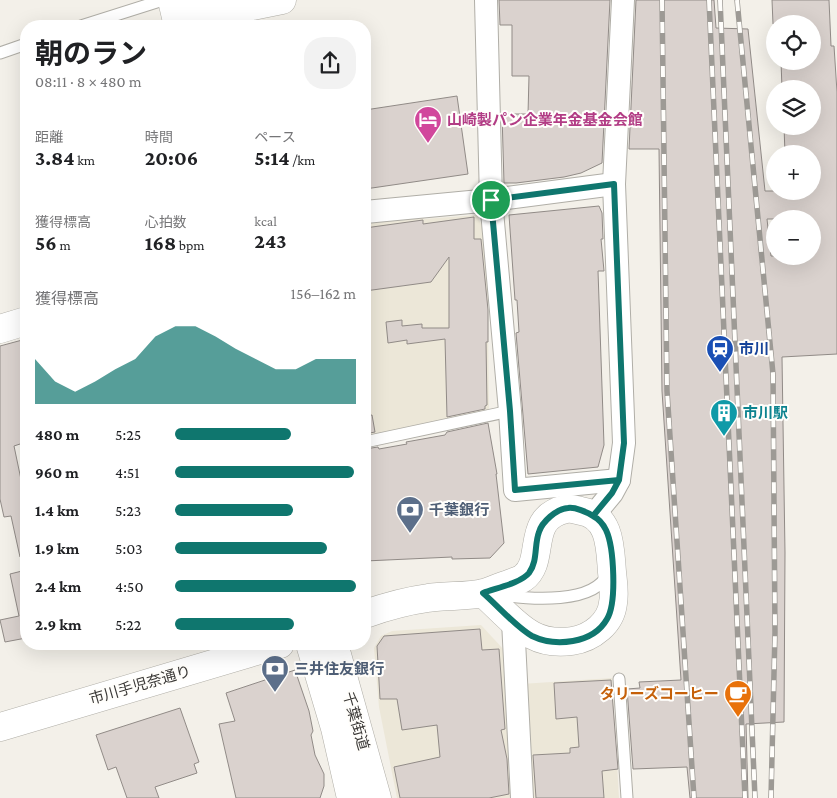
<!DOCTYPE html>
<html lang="ja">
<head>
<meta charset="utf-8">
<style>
	:root { --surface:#fff; --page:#f2f2f2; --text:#202124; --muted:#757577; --accent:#0f766e }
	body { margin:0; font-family:"Crimson Pro","Noto Sans JP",serif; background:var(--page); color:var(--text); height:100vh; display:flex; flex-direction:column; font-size:19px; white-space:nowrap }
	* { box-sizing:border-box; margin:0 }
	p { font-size:16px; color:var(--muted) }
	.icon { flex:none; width:28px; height:28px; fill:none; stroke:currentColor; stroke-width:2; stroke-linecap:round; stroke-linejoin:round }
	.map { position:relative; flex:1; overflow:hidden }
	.side { position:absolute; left:20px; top:20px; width:351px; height:630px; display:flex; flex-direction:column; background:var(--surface); border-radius:20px; box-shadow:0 5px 20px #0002 }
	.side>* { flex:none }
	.fabs { position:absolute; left:766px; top:15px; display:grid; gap:10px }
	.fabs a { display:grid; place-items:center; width:55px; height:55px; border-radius:50%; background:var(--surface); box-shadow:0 5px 20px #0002; font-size:25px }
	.pin { position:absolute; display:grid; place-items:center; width:42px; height:42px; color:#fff; margin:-21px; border:2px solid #fff; border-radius:50%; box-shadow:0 1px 5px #0007 }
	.round { display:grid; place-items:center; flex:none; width:52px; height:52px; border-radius:20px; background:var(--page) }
	.summary { display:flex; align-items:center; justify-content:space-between; height:85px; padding:0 15px }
	h1 { font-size:28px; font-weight:700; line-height:38px }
	.metrics { display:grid; grid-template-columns:repeat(3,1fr); gap:8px; height:85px; padding:5px 15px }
	.metrics div { display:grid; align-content:center }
	.metrics b { font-size:21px; font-weight:700 }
	.metrics small { font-size:14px; font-weight:400 }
	.metrics p { font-size:14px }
	.chart { height:140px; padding:10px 15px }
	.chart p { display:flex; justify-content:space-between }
	.chart svg { width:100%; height:90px; margin-top:5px; fill:var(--accent); opacity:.7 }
	ul { padding:0 15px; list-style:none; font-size:16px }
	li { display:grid; grid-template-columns:80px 60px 1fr; align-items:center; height:38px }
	li i { height:12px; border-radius:6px; background:var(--accent) }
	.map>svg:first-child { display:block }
</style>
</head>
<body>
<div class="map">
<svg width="837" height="798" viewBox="0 0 837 798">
	<rect width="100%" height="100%" fill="#f3f0e9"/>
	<g fill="#ece7d8">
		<polygon points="423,215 424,219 477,215 487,237 489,411 365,436 365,222"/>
		<polygon points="481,625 505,651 513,798 397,798 379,707 374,648 381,636 392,631"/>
		<polygon points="612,678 619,798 527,798 521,684"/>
	</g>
	<g fill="#dad2ce" stroke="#918b87" fill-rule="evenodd">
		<polygon points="499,0 610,0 602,163 581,173 564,177 516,183 504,183 502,114 528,114 529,76 512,76 512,25 500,25"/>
		<path d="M636 0H714L716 28 748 29 765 191H812V154H785L784 126H812V89H782L781 61H812V24H773L772 0H829L831 46H834L837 92V354L782 357 785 553 784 722 746 724 748 798H690L687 767 633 769 627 689 640 688 639 682 681 680 662 391 659 149H629ZM767 219H812V256H771Z"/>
		<polygon points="457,96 468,174 365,189 365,110"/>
		<polygon points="599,206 602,213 603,239 601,239 604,271 598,271 604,445 598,467 528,474 516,333 519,332 517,300 515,300 509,215"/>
		<polygon points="474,217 474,239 481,239 488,310 488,342 486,342 487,405 485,406 485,409 447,417 445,339 407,344 407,340 388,343 386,322 402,320 402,326 422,324 422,328 449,328 449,257 431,282 365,291 365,228 423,220 423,224"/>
		<polygon points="26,339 26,442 14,446 23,489 26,488 26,556 20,557 11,516 4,517 0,499 0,346"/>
		<polygon points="372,415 375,432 365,434 365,416"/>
		<polygon points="488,423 497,474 496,474 504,543 490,558 452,559 452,557 365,561 365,449 378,447 379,449 407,444 406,442 445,435 447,432"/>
		<polygon points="26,570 26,638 5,642 0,620 19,616 10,574"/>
		<polygon points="480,629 482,650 499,649 505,729 501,730 507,759 509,794 489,798 400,798 394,767 440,757 437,725 402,730 397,699 380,699 377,646 384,636"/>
		<polygon points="295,670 309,711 313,731 311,735 315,755 324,774 324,786 320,798 236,798 219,724 235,721 226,693"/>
		<polygon points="611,680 618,769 602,771 604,798 536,798 533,755 570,753 570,748 579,747 577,717 556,719 554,683"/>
		<polygon points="180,708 199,762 194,764 197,773 155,787 159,798 127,798 116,767 108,770 96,735"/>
	</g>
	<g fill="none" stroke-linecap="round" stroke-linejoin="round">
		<defs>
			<g id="lane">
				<polyline points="81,26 163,0"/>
				<polyline points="0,53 26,44"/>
				<polyline points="365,442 510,411"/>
				<path d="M501 595C529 599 595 605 608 573"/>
				<polyline points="619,679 627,798"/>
			</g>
			<g id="street">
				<polyline points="486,0 491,200 510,411 515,490 619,480"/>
				<polyline points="365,212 491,200 614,184"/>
				<polyline points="593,516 612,493 619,480 624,443 614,184 623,0"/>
				<polyline points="513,621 522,798"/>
			</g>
			<g id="secondary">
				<polyline points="178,21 282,0"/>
				<polyline points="0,329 26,321"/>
				<path d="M365 614C385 607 406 601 428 598 445 595 468 597 484 593 491 591 499 587 506 585 511 583 518 581 523 578 547 561 524 518 566 509 570 508 576 510 581 511 611 516 610 548 612 572 613 582 615 593 613 603 611 623 592 638 572 641 558 643 545 642 532 635 516 627 497 605 483 593"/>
				<polyline points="0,727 280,644"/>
			</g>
			<g id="highway">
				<polyline points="172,0 178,26"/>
				<polyline points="197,0 203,26"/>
				<polyline points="310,644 335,728 351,798"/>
				<polyline points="334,644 377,798"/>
			</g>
		</defs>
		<use href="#lane" stroke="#b0aea7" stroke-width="13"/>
		<use href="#street" stroke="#b0aea7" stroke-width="24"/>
		<use href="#secondary" stroke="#b0aea7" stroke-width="29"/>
		<use href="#highway" stroke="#b0aea7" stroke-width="29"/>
		<use href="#lane" stroke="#fff" stroke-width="11"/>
		<use href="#street" stroke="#fff" stroke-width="22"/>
		<use href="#secondary" stroke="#fff" stroke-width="28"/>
		<use href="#highway" stroke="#fff" stroke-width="28"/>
		<defs>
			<g id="rail">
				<polyline points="662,0 667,391 694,798"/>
				<polyline points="709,0 745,798"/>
				<polyline points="720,0 755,798"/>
				<polyline points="737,0 773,374 775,632 771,798"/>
			</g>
		</defs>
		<use href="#rail" stroke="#9d9a95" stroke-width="5.5"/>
		<use href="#rail" stroke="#fffefb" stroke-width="4" stroke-dasharray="11" stroke-linecap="butt"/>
	</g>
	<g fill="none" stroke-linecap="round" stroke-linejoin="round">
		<defs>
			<path id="route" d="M491 200 510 411 515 490 619 480 612 493 593 516C587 512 575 507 568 508 556 509 542 522 539 532 534 545 538 561 529 573 521 583 496 588 483 593 497 605 517 628 532 636 555 647 593 644 607 619 617 603 614 547 606 530 603 524 599 519 593 516L612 493 619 480 624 443 614 184 491 200"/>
		</defs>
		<use href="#route" stroke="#fff" stroke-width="10"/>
		<use href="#route" stroke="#0f766e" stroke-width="6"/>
	</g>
	<defs>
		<symbol id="hotel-pin" viewBox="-11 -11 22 30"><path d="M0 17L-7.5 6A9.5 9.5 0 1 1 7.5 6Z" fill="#d1479c" stroke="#fffefb"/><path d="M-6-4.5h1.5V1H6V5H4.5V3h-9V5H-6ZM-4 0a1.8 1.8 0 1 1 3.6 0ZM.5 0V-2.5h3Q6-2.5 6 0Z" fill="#fff"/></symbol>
		<symbol id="station-pin" viewBox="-11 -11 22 30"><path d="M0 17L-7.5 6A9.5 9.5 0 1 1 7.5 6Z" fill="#1a4fb4" stroke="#fffefb"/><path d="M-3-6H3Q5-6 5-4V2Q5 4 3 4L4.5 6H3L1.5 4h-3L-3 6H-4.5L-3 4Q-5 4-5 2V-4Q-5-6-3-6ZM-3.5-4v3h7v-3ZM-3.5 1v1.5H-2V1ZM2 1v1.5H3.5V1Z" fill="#fff"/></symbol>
		<symbol id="building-pin" viewBox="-11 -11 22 30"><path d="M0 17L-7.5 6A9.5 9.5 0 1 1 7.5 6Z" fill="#0f9aa8" stroke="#fffefb"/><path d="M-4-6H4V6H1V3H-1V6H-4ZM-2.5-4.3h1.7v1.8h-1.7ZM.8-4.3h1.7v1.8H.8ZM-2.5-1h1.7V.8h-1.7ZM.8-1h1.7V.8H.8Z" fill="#fff"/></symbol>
		<symbol id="bank-pin" viewBox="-11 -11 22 30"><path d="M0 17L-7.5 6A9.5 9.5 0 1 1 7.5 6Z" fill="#5c6f8a" stroke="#fffefb"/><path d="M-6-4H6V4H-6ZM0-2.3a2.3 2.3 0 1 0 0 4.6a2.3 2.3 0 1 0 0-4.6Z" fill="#fff"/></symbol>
		<symbol id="cafe-pin" viewBox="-11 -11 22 30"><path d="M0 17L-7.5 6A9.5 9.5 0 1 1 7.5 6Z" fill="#e8710a" stroke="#fffefb"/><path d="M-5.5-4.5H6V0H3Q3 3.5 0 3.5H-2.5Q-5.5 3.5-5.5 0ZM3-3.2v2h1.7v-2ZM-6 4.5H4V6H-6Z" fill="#fff"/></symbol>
	</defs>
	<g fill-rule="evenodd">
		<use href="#hotel-pin" x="412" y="104" width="32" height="43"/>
		<use href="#station-pin" x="704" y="333" width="32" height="43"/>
		<use href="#building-pin" x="708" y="397" width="32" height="43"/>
		<use href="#bank-pin" x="394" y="494" width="32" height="43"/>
		<use href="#bank-pin" x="259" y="653" width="32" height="43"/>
		<use href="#cafe-pin" x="722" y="678" width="32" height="43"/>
	</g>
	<g text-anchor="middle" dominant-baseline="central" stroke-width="4" stroke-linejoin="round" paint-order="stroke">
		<g font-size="15" font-weight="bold" fill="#b23c85" stroke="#fffefb" text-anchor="start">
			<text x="447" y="120">山崎製パン企業年金基金会館</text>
		</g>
		<g font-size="15" font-weight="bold" fill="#164399" stroke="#fffefb" text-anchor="start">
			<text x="739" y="349">市川</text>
		</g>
		<g font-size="15" font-weight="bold" fill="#0d838f" stroke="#fffefb" text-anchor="start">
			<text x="743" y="413">市川駅</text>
		</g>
		<g font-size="15" font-weight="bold" fill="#4e5e75" stroke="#fffefb" text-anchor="start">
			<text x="429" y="510">千葉銀行</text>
			<text x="294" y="669">三井住友銀行</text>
		</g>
		<g font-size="15" fill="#3a3836" stroke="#fffefb">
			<text transform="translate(140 685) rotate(-16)">市川手児奈通り</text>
			<text transform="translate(356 721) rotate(74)">千葉街道</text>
		</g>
		<g font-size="15" font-weight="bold" fill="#c56008" stroke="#fffefb" text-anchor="end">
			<text x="719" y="694">タリーズコーヒー</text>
		</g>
	</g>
</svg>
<div class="fabs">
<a><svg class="icon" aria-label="locate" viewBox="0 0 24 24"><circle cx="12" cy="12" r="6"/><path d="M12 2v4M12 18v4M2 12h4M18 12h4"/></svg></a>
<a><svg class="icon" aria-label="layers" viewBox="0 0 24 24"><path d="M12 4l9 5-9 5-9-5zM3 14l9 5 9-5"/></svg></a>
<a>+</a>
<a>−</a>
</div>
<div class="pin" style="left:491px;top:200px;background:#1e9e55"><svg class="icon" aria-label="arrive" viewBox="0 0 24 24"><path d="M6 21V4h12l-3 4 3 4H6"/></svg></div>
<section class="side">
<div class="summary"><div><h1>朝のラン</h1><p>08:11 · 8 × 480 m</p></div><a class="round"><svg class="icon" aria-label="share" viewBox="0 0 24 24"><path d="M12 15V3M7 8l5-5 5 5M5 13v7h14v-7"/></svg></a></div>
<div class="metrics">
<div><p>距離</p><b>3.84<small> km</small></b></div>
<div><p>時間</p><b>20:06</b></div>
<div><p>ペース</p><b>5:14<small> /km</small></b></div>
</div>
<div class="metrics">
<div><p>獲得標高</p><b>56<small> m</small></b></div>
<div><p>心拍数</p><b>168<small> bpm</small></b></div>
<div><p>kcal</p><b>243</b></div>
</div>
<div class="chart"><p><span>獲得標高</span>156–162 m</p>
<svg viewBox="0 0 160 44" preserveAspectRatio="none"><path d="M0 44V22L10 33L20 38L30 33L40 27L50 22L60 11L70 6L80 6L90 11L100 17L110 22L120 27L130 27L140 22L150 22L160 22V44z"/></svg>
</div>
<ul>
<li><b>480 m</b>5:25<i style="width:64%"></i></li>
<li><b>960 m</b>4:51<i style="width:99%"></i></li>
<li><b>1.4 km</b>5:23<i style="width:65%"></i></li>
<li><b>1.9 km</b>5:03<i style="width:84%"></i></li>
<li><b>2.4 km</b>4:50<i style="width:100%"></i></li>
<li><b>2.9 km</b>5:22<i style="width:66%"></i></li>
</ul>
</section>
</div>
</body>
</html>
